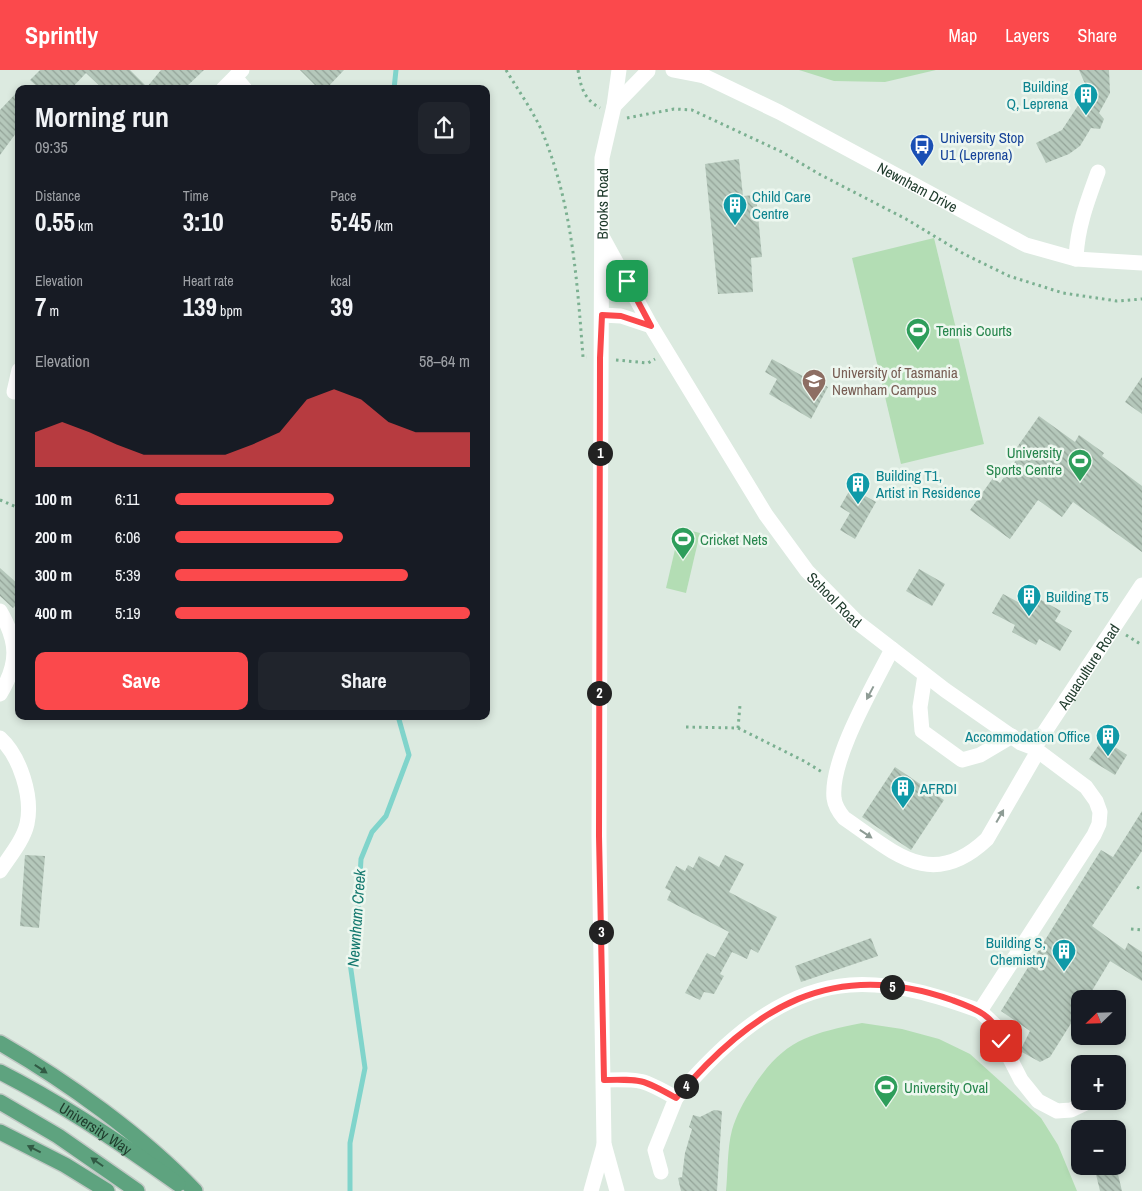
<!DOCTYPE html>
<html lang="en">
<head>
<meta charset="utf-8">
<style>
	:root { --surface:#171b24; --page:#20242c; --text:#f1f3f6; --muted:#9ea1a6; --accent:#fb494c }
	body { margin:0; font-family:"Archivo Narrow",sans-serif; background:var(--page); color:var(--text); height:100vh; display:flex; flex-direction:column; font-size:19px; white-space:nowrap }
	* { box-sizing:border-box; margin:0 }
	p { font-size:16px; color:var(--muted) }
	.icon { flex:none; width:28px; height:28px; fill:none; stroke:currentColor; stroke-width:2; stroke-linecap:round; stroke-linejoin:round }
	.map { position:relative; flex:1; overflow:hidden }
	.drawer { position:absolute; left:15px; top:15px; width:475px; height:635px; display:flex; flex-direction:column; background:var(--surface); border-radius:10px; box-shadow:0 2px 8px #0003 }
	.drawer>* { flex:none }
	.needle { width:32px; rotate:247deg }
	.fabs { position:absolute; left:1071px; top:920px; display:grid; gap:10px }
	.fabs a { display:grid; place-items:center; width:55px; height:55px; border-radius:10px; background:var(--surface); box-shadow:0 2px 8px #0003; font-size:25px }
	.pin { position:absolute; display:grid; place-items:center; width:42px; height:42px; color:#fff; margin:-21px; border-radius:10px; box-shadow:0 2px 8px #0006 }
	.km { position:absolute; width:25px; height:25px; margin:-12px; border-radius:50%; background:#222; color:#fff; font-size:14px; line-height:25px; text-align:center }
	.round { display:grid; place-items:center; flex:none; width:52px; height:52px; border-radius:10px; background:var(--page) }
	.overview { display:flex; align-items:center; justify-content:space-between; height:85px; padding:0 20px }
	h1 { font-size:28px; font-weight:800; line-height:38px }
	.metrics { display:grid; grid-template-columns:repeat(3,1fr); gap:8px; height:85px; padding:5px 20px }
	.metrics div { display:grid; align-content:center }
	.metrics b { font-size:25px; font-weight:800 }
	.metrics small { font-size:14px; font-weight:400 }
	.metrics p { font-size:14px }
	.chart { height:140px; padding:10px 20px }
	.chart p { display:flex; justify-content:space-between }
	.chart svg { width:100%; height:90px; margin-top:5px; fill:var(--accent); opacity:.7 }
	.action { display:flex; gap:10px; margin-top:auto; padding:10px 20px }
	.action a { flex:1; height:58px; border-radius:10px; background:var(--accent); color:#fff; font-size:20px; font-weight:800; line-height:58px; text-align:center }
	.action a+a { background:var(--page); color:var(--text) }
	ul { padding:0 20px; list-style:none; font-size:16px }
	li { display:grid; grid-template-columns:80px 60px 1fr; align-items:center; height:38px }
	li i { height:12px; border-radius:6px; background:var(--accent) }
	header { display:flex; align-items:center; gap:30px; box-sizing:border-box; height:70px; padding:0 25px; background:var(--accent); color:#fff }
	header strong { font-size:24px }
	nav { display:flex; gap:28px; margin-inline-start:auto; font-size:18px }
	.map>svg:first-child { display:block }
</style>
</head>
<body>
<header>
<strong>Sprintly</strong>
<nav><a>Map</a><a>Layers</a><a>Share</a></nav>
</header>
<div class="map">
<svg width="1142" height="1121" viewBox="0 0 1142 1121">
	<defs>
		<pattern id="building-back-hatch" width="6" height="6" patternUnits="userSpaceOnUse" patternTransform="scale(1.25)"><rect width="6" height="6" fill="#b5c8bb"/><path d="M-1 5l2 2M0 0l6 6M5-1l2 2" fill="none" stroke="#93a398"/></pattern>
	</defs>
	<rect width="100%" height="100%" fill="#dceae0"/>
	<g fill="#b3ddb4">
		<polygon points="799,0 936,0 885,12 834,11"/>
		<polygon points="934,168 984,374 901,394 852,188"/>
		<polygon points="680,458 700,463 686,523 666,518"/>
		<path d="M862 953 902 959 939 969 970 984 1041 1048 1058 1075 1077 1121H726C728 1102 727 1079 732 1060 736 1046 744 1031 752 1019 783 970 808 964 862 953Z"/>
	</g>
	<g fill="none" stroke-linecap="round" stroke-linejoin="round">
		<g stroke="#80d4cb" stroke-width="5">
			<polyline points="394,19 396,0"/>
			<polyline points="350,1121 350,1073 365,998 350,893 358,839 361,789 372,762 386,746 409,685 398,646"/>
		</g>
	</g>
	<g fill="url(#building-back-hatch)">
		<polygon points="40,0 130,0 147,17 161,0 204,0 184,19 103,19 86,3 71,19 40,19 30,10"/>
		<polygon points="300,0 344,0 326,19 319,19"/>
		<polygon points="1079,0 1109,0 1110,23 1099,43 1104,49 1100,59 1091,58 1080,76 1069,84 1046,93 1036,73 1062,60 1081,31 1086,16"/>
		<polygon points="19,20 19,59 0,85 0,40"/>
		<polygon points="739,89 743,126 756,125 762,187 751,188 753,222 718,224 705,94"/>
		<polygon points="772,289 810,310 811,307 828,317 811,349 769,324 777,309 765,302"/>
		<polygon points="1142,307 1142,344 1125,332"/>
		<polygon points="1039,346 1075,372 1079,365 1104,383 1102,386 1142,416 1142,482 1073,432 1062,447 1038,430 1010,469 970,440 993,408 1000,413 1016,390 1011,386"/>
		<polygon points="851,418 876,432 855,469 840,460 850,443 840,437"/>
		<polygon points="0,498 19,515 19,532 13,538 0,526"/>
		<polygon points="919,499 945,514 932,536 906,521"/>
		<polygon points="1025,521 1061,541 1055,551 1072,561 1060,581 1039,569 1036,575 1012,562 1015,555 992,543 1003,524 1018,532"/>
		<polygon points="1103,669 1127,685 1115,705 1089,689"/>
		<polygon points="895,697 944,730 911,780 862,747"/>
		<polygon points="1142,741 1142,781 1092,856 1125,880 1128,873 1142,882 1142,911 1110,891 1087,929 1080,929 1080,939 1050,987 1040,992 1020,981 1030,961 1001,941 1101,780 1113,787"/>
		<polygon points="25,785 45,786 39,858 20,856"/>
		<polygon points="725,785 744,794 729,822 777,847 758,883 751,879 747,889 732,882 720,904 724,906 714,924 704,922 700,930 685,923 707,883 715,887 729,862 667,830 671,821 665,818 676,796 685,801 688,795 693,798 699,786 719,797"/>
		<polygon points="871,868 878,886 801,912 795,896"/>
		<polygon points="714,1040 722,1041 717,1121 681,1121 678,1108 682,1107 685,1083 692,1059 689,1057 693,1045 700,1047"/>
		<polygon points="1094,1096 1116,1096 1122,1121 1100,1121"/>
	</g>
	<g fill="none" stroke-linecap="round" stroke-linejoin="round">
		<defs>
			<g id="major">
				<path d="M0 973C66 1011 143 1066 195 1121"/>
				<path id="s5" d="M0 1002C63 1034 121 1073 178 1114"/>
				<polyline points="0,1032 58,1066 137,1121"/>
				<polyline points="0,1062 65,1095 107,1121"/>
			</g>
		</defs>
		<use href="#major" stroke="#c0c8c4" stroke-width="18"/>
		<g stroke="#7bb091" stroke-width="3" stroke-dasharray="2.5 4" stroke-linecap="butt">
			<path d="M506 0C518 20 531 38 541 59 572 132 577 209 583 287H587"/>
			<path d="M578 0C581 18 584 29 600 38"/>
			<polyline points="627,48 674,39 692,40 782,82 819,104 906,149 964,184 1009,206 1063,223 1117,231 1142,229"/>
			<polyline points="616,290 648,293 655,289"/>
			<polyline points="0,430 19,438"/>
			<polyline points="1126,565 1142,575"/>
			<polyline points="686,657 738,658 804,691 822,702"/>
			<polyline points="738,658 740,635"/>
			<polyline points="1137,817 1142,820"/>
			<polyline points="1131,859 1142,860"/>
		</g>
		<g stroke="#fff" stroke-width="15">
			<polyline points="673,0 704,6"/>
			<path id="s1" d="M697 0 704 6 779 42 1026 175 1076 189 1142 193"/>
			<polyline points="235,7 245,19"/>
			<polyline points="223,19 242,0"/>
			<polyline points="614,36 648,1"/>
			<polyline points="603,168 651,256"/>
			<path d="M1076 189C1077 158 1087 132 1098 102"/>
			<path id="s2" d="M602 245 621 246 651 256 766 445 807 501 857 552 892 579 945 620 1021 673 1034 678 1086 717 1096 731 1100 742 1099 754 1094 765 980 941C939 926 895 912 850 915 778 920 720 976 676 1028"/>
			<polyline points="14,322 19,300"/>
			<path d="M0 541C18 572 19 593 0 624"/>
			<path d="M892 579C874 615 830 689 834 728 835 736 839 742 844 748 894 782 931 822 987 769L1038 681"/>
			<polyline points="925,605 920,637 922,661 962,690 980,685 1012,666"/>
			<path d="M0 668C20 686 33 727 27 754 23 771 9 787 0 801"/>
			<path id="s3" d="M1034 678 1142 515"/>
			<polyline points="980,941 999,959 1001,971 1021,1010 1038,1031 1057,1041 1071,1040 1090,1031"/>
			<path d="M604 1010C641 1009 643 1009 676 1028L655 1080 661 1102"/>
			<polyline points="591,1121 604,1075"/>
			<path id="s4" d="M617 1121 604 1074 599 766 602 88 614 36 619 0"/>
		</g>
		<use href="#major" stroke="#5ea37f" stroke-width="15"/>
	</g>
	<defs><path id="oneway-solid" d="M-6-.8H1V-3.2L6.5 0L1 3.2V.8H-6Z" transform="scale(1.25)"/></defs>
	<g fill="#8e9c95">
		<use href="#oneway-solid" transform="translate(870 623) rotate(118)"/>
		<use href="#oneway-solid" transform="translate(1000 746) rotate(-60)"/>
		<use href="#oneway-solid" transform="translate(866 764) rotate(34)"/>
	</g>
	<g fill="#315a44">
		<use href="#oneway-solid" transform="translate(41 999) rotate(34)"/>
		<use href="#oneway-solid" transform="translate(34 1079) rotate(-153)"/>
		<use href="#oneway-solid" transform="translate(97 1092) rotate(-145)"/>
	</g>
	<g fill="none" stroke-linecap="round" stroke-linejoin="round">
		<defs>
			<path id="route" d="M627 211 651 256 621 246 602 245 600 288 599 766 604 1010C641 1009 643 1009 676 1028 753 938 832 887 952 930 974 938 997 946 1001 971"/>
		</defs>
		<use href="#route" stroke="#fff" stroke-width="10"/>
		<use href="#route" stroke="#fb494c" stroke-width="6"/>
	</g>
	<defs>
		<symbol id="building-pin" viewBox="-11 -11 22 30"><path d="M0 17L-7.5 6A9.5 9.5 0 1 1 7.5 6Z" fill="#0f9aa8" stroke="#edf7ef"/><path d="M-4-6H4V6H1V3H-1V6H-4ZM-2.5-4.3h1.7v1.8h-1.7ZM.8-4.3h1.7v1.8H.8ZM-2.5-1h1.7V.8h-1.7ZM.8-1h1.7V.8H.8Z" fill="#fff"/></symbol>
		<symbol id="bus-pin" viewBox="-11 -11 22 30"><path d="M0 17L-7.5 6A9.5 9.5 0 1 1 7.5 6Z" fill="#1a4fb4" stroke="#edf7ef"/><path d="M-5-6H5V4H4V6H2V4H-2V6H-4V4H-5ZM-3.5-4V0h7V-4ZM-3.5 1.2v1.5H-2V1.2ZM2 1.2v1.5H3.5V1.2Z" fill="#fff"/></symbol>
		<symbol id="stadium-pin" viewBox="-11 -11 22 30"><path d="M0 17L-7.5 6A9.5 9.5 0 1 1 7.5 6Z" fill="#2e9e5b" stroke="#edf7ef"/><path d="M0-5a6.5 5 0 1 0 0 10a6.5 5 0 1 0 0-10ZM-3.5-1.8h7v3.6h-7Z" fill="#fff"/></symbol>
		<symbol id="university-pin" viewBox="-11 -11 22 30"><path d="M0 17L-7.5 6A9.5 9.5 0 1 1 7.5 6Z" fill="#8d6e63" stroke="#edf7ef"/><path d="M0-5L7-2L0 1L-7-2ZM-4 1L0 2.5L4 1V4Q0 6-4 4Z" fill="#fff"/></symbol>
	</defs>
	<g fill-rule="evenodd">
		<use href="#building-pin" x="1072" y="11" width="28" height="38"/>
		<use href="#bus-pin" x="908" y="62" width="28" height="38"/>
		<use href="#building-pin" x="721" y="121" width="28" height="38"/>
		<use href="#stadium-pin" x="904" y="246" width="28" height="38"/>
		<use href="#university-pin" x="800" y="297" width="28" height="38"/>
		<use href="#stadium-pin" x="1066" y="377" width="28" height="38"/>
		<use href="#building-pin" x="844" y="400" width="28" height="38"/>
		<use href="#stadium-pin" x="669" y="455" width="28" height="38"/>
		<use href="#building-pin" x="1015" y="512" width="28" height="38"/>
		<use href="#building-pin" x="1094" y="652" width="28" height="38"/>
		<use href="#building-pin" x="889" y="704" width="28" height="38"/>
		<use href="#building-pin" x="1050" y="867" width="28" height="38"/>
		<use href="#stadium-pin" x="872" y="1003" width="28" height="38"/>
	</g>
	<g text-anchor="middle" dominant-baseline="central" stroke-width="5" stroke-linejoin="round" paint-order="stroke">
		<g font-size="15" fill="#0d838f" stroke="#edf7ef" text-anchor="start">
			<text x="1068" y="16" text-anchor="end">Building<tspan x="1068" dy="17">Q, Leprena</tspan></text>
			<text x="752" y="126">Child Care<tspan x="752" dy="17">Centre</tspan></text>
			<text x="876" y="405">Building T1,<tspan x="876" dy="17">Artist in Residence</tspan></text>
			<text x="1046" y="526">Building T5</text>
			<text x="1090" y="666" text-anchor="end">Accommodation Office</text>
			<text x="920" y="718">AFRDI</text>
			<text x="1046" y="872" text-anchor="end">Building S,<tspan x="1046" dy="17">Chemistry</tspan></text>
		</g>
		<g font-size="15" fill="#164399" stroke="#edf7ef" text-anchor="start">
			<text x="940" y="67">University Stop<tspan x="940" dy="17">U1 (Leprena)</tspan></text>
		</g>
		<g font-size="15" fill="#1e3a2b" stroke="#edf7ef">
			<text stroke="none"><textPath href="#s1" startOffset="250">Newnham Drive</textPath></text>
			<text stroke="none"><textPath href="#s4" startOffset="989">Brooks Road</textPath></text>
			<text stroke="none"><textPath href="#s2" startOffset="381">School Road</textPath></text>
			<text stroke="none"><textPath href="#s3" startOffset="98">Aquaculture Road</textPath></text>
			<text stroke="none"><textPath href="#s5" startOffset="111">University Way</textPath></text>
		</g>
		<g font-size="15" fill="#27864d" stroke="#edf7ef" text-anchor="start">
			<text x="936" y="260">Tennis Courts</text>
			<text x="1062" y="382" text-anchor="end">University<tspan x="1062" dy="17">Sports Centre</tspan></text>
			<text x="700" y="469">Cricket Nets</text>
			<text x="904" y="1017">University Oval</text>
		</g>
		<g font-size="15" fill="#785e54" stroke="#edf7ef" text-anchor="start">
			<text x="832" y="302">University of Tasmania<tspan x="832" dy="17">Newnham Campus</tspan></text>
		</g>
		<g font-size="16" font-style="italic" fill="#15796f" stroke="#edf7ef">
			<text transform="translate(356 848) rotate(-86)">Newnham Creek</text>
		</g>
	</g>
</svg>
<div class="fabs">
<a><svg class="needle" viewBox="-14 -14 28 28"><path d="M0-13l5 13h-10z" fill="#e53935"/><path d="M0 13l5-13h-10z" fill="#9ea1a6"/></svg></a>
<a>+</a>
<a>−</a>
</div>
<div class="pin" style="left:627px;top:211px;background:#1e9e55"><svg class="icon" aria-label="arrive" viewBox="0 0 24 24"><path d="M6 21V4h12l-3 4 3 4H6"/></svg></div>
<div class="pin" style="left:1001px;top:971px;background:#d93025"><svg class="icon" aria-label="check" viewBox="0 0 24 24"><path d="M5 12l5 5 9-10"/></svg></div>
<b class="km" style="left:600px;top:383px">1</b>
<b class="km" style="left:599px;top:623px">2</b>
<b class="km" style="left:601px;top:862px">3</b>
<b class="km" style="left:686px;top:1016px">4</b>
<b class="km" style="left:892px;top:917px">5</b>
<section class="drawer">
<div class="overview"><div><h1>Morning run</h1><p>09:35</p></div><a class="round"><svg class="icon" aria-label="share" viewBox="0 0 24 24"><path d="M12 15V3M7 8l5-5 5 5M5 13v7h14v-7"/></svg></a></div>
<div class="metrics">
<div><p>Distance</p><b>0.55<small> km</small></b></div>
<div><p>Time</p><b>3:10</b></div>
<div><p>Pace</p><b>5:45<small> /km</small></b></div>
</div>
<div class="metrics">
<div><p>Elevation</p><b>7<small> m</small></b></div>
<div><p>Heart rate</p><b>139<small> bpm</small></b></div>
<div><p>kcal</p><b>39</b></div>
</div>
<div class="chart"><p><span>Elevation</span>58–64 m</p>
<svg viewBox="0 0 160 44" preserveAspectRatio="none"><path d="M0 44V27L10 22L20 27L30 33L40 38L50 38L60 38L70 38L80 33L90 27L100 11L110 6L120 11L130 22L140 27L150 27L160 27V44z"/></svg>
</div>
<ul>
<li><b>100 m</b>6:11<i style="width:54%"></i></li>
<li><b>200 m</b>6:06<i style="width:57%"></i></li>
<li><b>300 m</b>5:39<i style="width:79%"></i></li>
<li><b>400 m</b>5:19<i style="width:100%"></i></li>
</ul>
<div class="action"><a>Save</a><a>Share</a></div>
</section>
</div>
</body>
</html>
